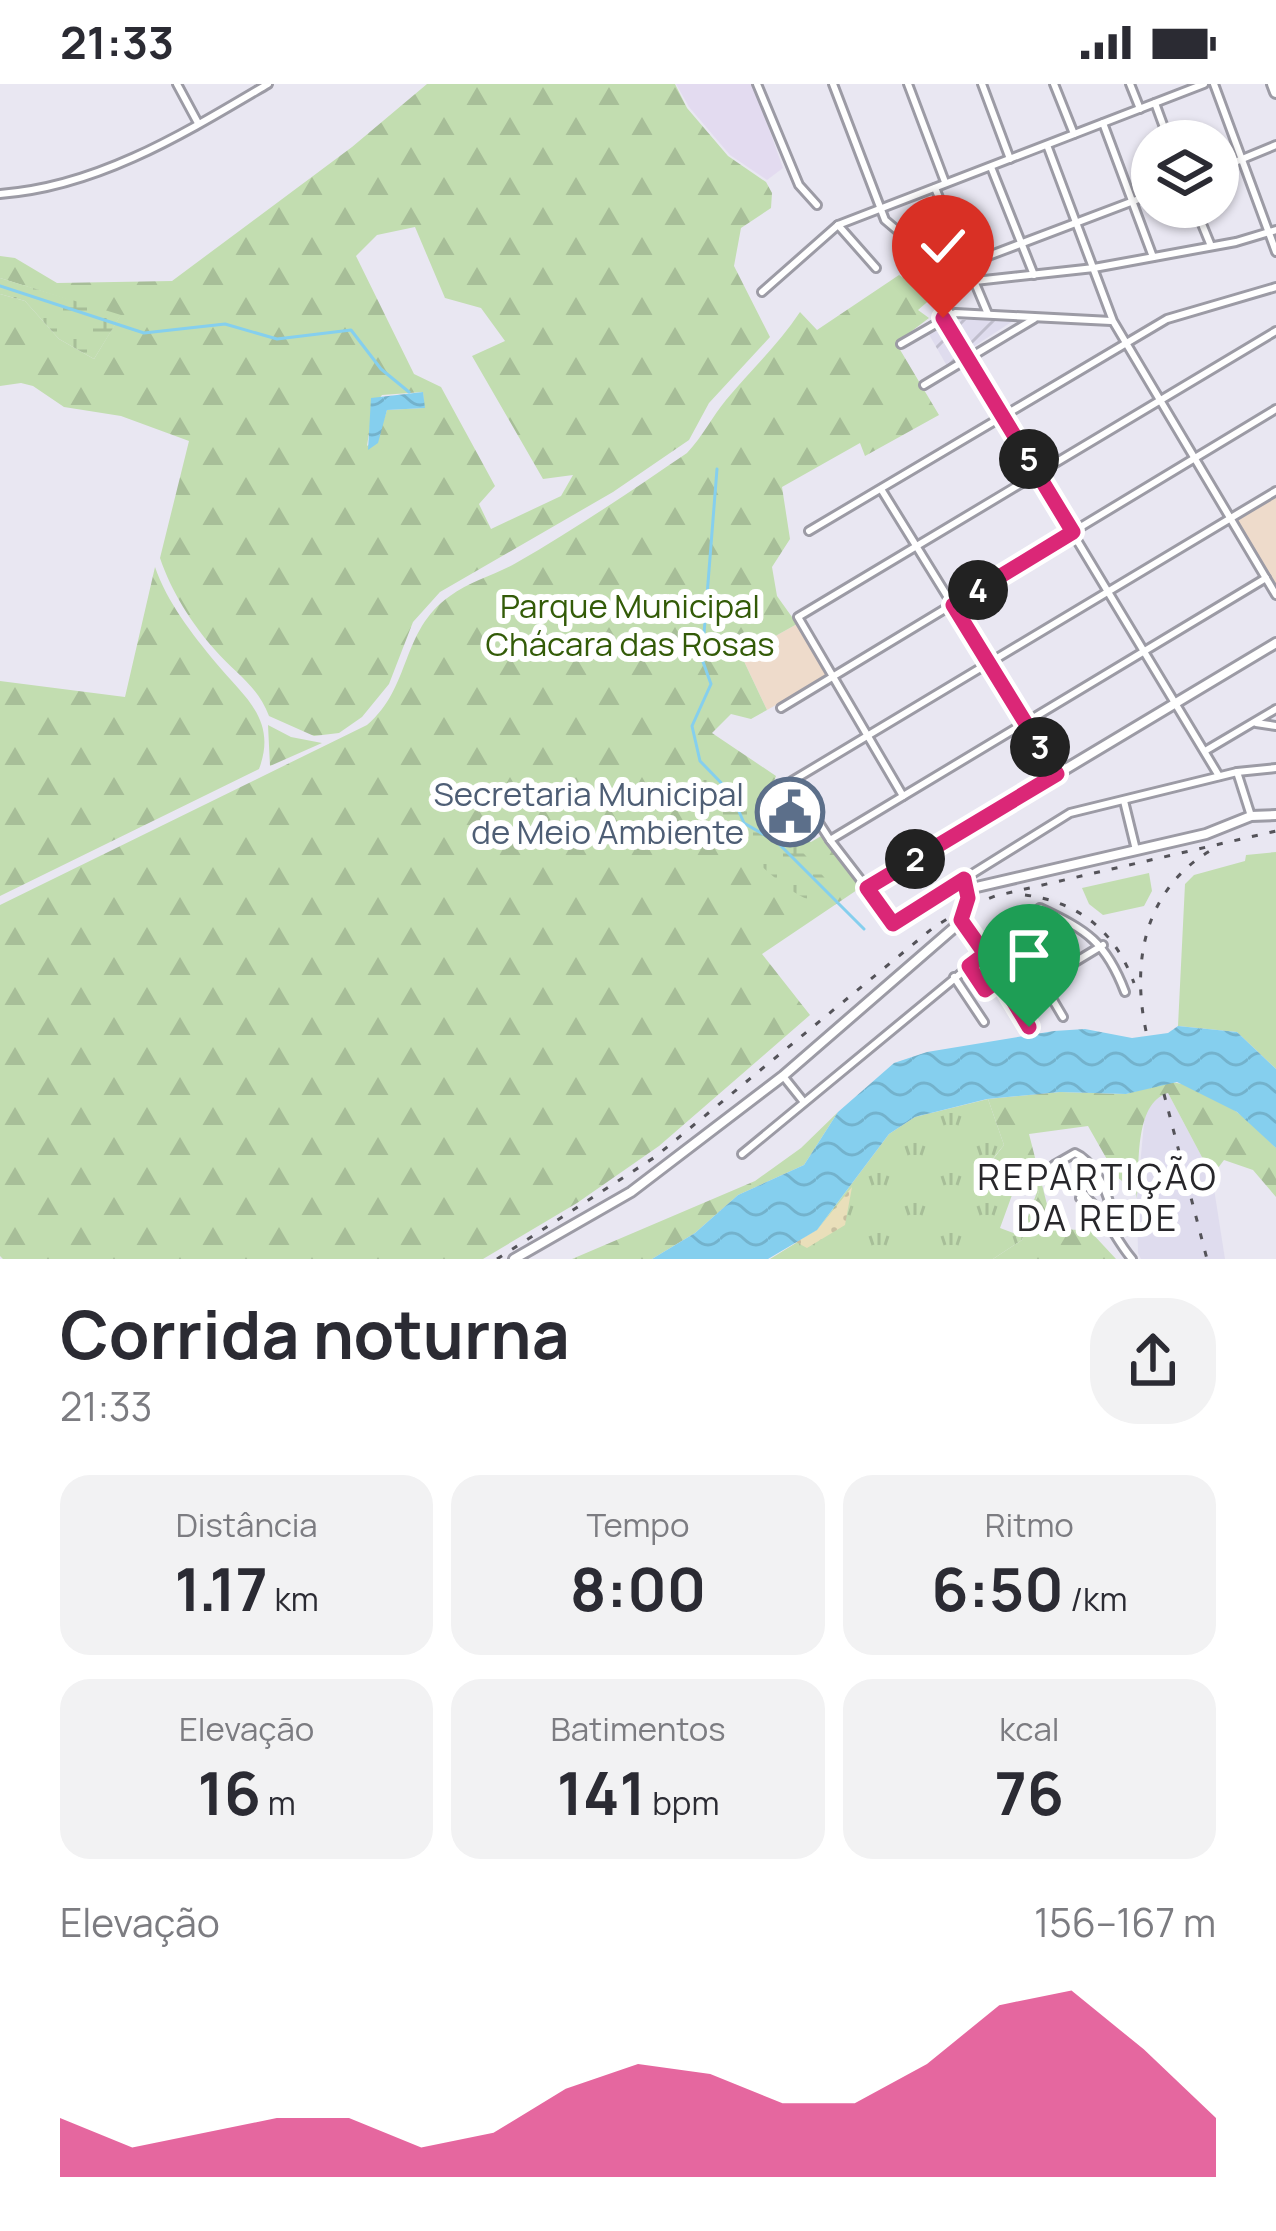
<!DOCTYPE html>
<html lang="pt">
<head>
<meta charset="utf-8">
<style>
	:root { --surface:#fff; --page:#f2f2f3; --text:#2b2b33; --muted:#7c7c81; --accent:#db2777 }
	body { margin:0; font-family:Manrope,sans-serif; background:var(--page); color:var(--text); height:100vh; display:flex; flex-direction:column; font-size:45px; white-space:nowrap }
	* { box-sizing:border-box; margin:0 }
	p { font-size:39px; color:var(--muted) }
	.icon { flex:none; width:66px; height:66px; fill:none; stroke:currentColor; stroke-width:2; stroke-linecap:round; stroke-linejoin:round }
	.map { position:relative; height:1175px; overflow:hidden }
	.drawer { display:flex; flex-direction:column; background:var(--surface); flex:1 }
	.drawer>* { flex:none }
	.tools { position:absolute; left:1131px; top:36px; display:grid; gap:24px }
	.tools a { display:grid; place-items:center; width:108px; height:108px; border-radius:50%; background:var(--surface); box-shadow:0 3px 9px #0004; font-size:60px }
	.pin { position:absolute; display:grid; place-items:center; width:102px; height:102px; color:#fff; margin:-123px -51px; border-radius:50% 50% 50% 0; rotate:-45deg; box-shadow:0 0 12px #0007 }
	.pin .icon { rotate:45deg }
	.km { position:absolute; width:60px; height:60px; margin:-30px; border-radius:50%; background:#222; color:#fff; font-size:33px; line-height:60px; text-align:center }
	.round { display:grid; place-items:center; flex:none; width:126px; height:126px; border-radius:48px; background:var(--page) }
	.overview { display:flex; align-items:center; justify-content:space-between; height:204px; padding:0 60px }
	h1 { font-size:66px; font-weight:700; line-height:90px }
	.stats { display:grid; grid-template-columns:repeat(3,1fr); gap:18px; height:204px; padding:12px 60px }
	.stats div { display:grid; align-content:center; border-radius:30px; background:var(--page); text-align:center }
	.stats b { font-size:60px; font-weight:700 }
	.stats small { font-size:33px; font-weight:400 }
	.stats p { font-size:33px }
	.chart { height:336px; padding:24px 60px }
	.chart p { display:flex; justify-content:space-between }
	.chart svg { width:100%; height:216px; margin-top:12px; fill:var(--accent); opacity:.7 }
	.status { display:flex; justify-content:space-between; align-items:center; height:84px; padding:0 60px; background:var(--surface); direction:ltr }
	.status svg { height:33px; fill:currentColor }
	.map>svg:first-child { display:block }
</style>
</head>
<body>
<div class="status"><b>21:33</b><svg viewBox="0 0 49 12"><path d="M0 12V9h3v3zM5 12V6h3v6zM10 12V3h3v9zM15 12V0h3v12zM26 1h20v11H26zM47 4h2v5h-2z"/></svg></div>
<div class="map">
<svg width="1276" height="1175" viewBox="0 0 1276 1175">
	<defs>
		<pattern id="industrial-furrows" width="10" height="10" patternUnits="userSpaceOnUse" patternTransform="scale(3)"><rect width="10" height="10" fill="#dfdcee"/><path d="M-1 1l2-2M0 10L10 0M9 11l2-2" fill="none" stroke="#bfbdcc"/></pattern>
		<pattern id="grass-tufts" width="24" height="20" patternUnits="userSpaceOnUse" patternTransform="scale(3)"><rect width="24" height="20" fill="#c2ddb0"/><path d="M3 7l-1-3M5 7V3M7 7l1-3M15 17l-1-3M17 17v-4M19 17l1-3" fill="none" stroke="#a7be98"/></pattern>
		<pattern id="forest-firs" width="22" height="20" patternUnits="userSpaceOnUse" patternTransform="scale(3)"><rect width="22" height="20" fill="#c2ddb0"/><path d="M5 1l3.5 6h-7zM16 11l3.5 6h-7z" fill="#a7be98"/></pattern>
		<pattern id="wetland-marsh" width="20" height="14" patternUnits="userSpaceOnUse" patternTransform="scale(3)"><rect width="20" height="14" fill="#c2ddb0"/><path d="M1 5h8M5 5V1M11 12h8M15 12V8" fill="none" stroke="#a7be98"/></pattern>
		<pattern id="sand-dots" width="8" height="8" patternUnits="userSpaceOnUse" patternTransform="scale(3)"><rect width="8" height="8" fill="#e9dfba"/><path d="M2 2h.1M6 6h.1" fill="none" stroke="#c8bfa0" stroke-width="1.8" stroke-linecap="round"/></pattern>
		<pattern id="water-waves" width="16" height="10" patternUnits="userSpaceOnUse" patternTransform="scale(3)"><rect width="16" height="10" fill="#85cfee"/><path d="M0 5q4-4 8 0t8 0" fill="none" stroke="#73b2cc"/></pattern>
	</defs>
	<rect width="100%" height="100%" fill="#e9e7f2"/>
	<polygon fill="#dfdcee" points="1168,1009 1212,1092 1225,1175 1141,1175 1138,1169 1137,1115 1145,1028 1159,1011"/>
	<g fill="url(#industrial-furrows)">
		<polygon points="1016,235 970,265 952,237 954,236"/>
		<polygon points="938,240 943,241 960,270 960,275 947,282 927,247"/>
	</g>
	<g fill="#eedbcb">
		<polygon points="1276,411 1276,505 1235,435"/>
		<polygon points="797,540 828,592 767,626 741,571"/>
	</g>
	<polygon fill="#e3dbf0" points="676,0 753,0 783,84 767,96 730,71 689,23"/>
	<path fill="url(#grass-tufts)" fill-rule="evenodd" d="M988 1015 1004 1061 987 1082 1039 1107 1022 1156 993 1175H770L817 1146 889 1050 915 1033ZM1016 1100 1037 1108 1021 1152 1000 1144Z"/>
	<g fill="url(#forest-firs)" fill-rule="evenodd">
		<path d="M427 0H675L687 24 728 72 766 98 772 109 771 124 741 144 734 182 770 253 709 319 689 356 613 408 440 508 413 538 389 600 362 633 339 649 314 652 269 632C258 602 235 589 215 566 192 540 171 507 160 474L189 357 121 332 64 323 33 302 21 299 0 302V210L25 217 59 255 94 275 120 232 0 194V172L15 174 57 199 172 197 352 63ZM415 143 445 214 481 224 505 257 472 272 543 395 573 391 561 412 491 445 479 420 495 402 441 303 414 290 356 172 377 151ZM423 308 424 324 387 326 378 353 367 362 373 323 382 311Z"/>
		<path d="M899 191 933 213 918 226 929 234 896 259 939 331 865 372 860 359 782 403 790 455 772 483 777 512 797 540 741 571 767 626 751 635 731 630 712 649 776 692C762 725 784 742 811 758L821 752 860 804 762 870 810 931 659 1062 577 1119 483 1175H3L0 1172V821L367 641C412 603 400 547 450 512 470 497 495 491 516 479 574 446 631 407 687 369 703 352 712 333 726 316 751 286 778 261 800 228L817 246Z"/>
		<path d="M155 483C167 518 192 550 216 579 243 612 278 635 259 685L0 812V597L125 613Z"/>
		<polygon points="268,641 291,653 322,659 270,682"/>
		<path d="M1168 998C1209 1000 1250 1036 1276 1064V1113L1253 1086 1224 1076 1212 1092 1168 1009C1133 1019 1140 1085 1137 1115L1136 1108 1117 1093 1088 1042 1029 1050 1053 1144 1090 1147 1116 1175H993L1022 1156 1039 1107 1014 1097 1002 1118 982 1115 977 1106 987 1083 1004 1061 988 1015 1060 1008 1126 1010Z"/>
		<polygon points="838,1028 804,1081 738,1111 695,1149 652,1175 572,1175 755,1097 801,1064"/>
	</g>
	<g fill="url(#wetland-marsh)">
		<polygon points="0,194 121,231 94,275 59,255 25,217 0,210"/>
		<path d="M692 681C753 699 796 763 838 809 830 814 821 818 811 816 781 810 712 732 688 708Z"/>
	</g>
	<polygon fill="url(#sand-dots)" points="852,1103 845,1141 807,1164 796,1158 817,1146"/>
	<g fill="#c2ddb0">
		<polygon points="1276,768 1276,985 1237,948 1178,942 1185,800 1194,791 1245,777 1246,771"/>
		<polygon points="1149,789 1152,807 1144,822 1103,831 1089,820 1082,804"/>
	</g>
	<g fill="url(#water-waves)">
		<polygon points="423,308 425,324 387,326 378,359 368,366 371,314"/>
		<polygon points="1178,942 1237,948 1276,985 1276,1064 1237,1028 1177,998 1126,1010 1060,1008 987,1015 915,1033 889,1050 817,1146 768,1175 652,1175 695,1149 738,1111 804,1081 838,1028 894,979 927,968 1054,947 1085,945 1132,954 1168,949"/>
	</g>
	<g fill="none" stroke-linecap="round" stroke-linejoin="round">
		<g stroke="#85cfee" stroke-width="3">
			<polyline points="0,202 144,249 225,240 277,255 351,246 381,285 409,308"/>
			<polyline points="717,385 702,575 711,600 692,642 700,677 731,709 744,739 778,759 864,845"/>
		</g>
		<defs>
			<g id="minor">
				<polyline points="177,0 198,39"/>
				<polyline points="757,0 799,101 817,121"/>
				<polyline points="833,0 885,136 931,175 954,185 1152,110"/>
				<polyline points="908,0 945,98"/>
				<polyline points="982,0 1010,75"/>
				<polyline points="1054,0 1074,50"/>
				<polyline points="1130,0 1140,25"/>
				<polyline points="1214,0 1276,168"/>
				<polyline points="1155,19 1169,57"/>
				<polyline points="1103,39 1153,173"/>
				<polyline points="1047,61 1113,237 1276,511"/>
				<polyline points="991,83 1034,191"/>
				<polyline points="1218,85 1276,61"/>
				<polyline points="935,104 988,230"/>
				<path d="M0 110C98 103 185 49 268 0"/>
				<polyline points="1195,123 1211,162"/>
				<polyline points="838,141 876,184"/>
				<polyline points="975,197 1094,184 1236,158 1276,146"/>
				<polyline points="762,208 838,141 1204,0"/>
				<polyline points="943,234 1219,692"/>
				<polyline points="901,260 955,229 1111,237"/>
				<polyline points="924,301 1034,235"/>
				<polyline points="881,405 1057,690"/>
				<polyline points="809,447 1167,235 1276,203"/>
				<polyline points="781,624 1276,325"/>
				<polyline points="1256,639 1276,642"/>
				<polyline points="1205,667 1276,625"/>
				<polyline points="1237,688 1251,732"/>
				<polyline points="903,712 798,533 1276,247"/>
				<polyline points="1124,717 1136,766"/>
				<polyline points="830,756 1266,494"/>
				<polyline points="964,795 1070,729 1237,688 1276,684"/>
				<polyline points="867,804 830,756 792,697 1276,407"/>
				<polyline points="961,836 985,870"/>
				<polyline points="1013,848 1063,933"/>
				<polyline points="969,882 985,906 1000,895 1029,943"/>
				<polyline points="954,893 984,938"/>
				<polyline points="1042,898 1103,861"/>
				<polyline points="783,992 803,1017"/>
				<path d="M742 1070 1040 824C1087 846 1106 858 1125 908"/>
				<path d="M1054 1081 1075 1069C1092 1076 1106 1104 1110 1122L1102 1129"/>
				<path d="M1080 1114 1085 1111C1089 1117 1096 1122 1100 1128 1111 1142 1119 1160 1132 1175"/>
			</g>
			<g id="tertiary">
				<polyline points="968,805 1206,750 1251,732 1276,731"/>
				<polyline points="514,1175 631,1108 783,992 956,842 967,823 964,795 893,840 867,804 1276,559"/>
			</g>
			<polyline id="primary" points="1273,0 1276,8"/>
		</defs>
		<use href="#minor" stroke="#9c9ba5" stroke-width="12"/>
		<use href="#tertiary" stroke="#9c9ba5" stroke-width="14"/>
		<use href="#primary" stroke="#9c9ba5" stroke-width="16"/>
		<use href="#minor" stroke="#fff" stroke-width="6"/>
		<use href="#tertiary" stroke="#fff" stroke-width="8"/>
		<use href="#primary" stroke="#fff" stroke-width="10"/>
		<g stroke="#545359" stroke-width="3" stroke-dasharray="6 12" stroke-linecap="butt">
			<path d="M1025 811C1079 818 1115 847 1134 899"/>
			<path d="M1146 947C1131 876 1145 804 1213 765"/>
			<polyline points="1164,1010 1207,1175"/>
			<polyline points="497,1175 655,1073 934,843 967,823 995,812 1276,747"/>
		</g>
	</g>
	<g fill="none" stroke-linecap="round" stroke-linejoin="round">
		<defs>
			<polyline id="route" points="943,234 1073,448 953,521 1057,690 867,804 893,840 964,795 968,814 961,836 985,870 969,882 985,906 1000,895 1029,943"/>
		</defs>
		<use href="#route" stroke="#fff" stroke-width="24"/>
		<use href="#route" stroke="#db2777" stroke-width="15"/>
	</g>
	<defs>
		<symbol id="civic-ring" viewBox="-11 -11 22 22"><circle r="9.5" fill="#fff" stroke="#5c6f8a" stroke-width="1.5"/><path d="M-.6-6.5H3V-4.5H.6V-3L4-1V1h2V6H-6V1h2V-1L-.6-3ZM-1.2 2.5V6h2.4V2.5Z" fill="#5c6f8a"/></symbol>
	</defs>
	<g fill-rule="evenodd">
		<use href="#civic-ring" x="752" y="690" width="76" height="76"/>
	</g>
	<g text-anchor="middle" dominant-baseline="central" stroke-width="12" stroke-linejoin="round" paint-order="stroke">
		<g font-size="33" fill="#335b08" stroke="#fff">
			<text x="630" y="521">Parque Municipal<tspan x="630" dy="38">Chácara das Rosas</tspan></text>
		</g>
		<g font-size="33" fill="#4e5e75" stroke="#fff" text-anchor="end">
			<text x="744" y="709">Secretaria Municipal<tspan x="744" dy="38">de Meio Ambiente</tspan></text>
		</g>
		<g font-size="36" letter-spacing="3" fill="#28272b" stroke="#fff">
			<text x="1098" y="1092">REPARTIÇÃO<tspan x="1098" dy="41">DA REDE</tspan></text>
		</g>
	</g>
</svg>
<div class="tools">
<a><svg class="icon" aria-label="layers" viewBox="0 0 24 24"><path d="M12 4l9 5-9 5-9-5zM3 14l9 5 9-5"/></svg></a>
</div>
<div class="pin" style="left:1029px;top:943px;background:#1e9e55"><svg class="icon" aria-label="arrive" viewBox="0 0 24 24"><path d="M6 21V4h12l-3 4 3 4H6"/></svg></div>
<div class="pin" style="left:943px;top:234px;background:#d93025"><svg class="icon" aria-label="check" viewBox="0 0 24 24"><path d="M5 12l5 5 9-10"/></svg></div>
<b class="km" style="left:915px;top:775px">2</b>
<b class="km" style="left:1040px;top:663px">3</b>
<b class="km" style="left:978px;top:506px">4</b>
<b class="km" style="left:1029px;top:375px">5</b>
</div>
<section class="drawer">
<div class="overview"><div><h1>Corrida noturna</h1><p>21:33</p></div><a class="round"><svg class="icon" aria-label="share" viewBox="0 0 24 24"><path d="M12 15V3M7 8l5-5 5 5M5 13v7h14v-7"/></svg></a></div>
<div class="stats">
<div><p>Distância</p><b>1.17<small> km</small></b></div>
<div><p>Tempo</p><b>8:00</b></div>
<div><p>Ritmo</p><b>6:50<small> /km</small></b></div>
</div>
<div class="stats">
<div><p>Elevação</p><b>16<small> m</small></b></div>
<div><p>Batimentos</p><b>141<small> bpm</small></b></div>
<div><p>kcal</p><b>76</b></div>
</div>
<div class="chart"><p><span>Elevação</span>156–167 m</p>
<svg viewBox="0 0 160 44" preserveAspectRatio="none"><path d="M0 44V32L10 38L20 35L30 32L40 32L50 38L60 35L70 26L80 21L90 23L100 29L110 29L120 21L130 9L140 6L150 18L160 32V44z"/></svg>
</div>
</section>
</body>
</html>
